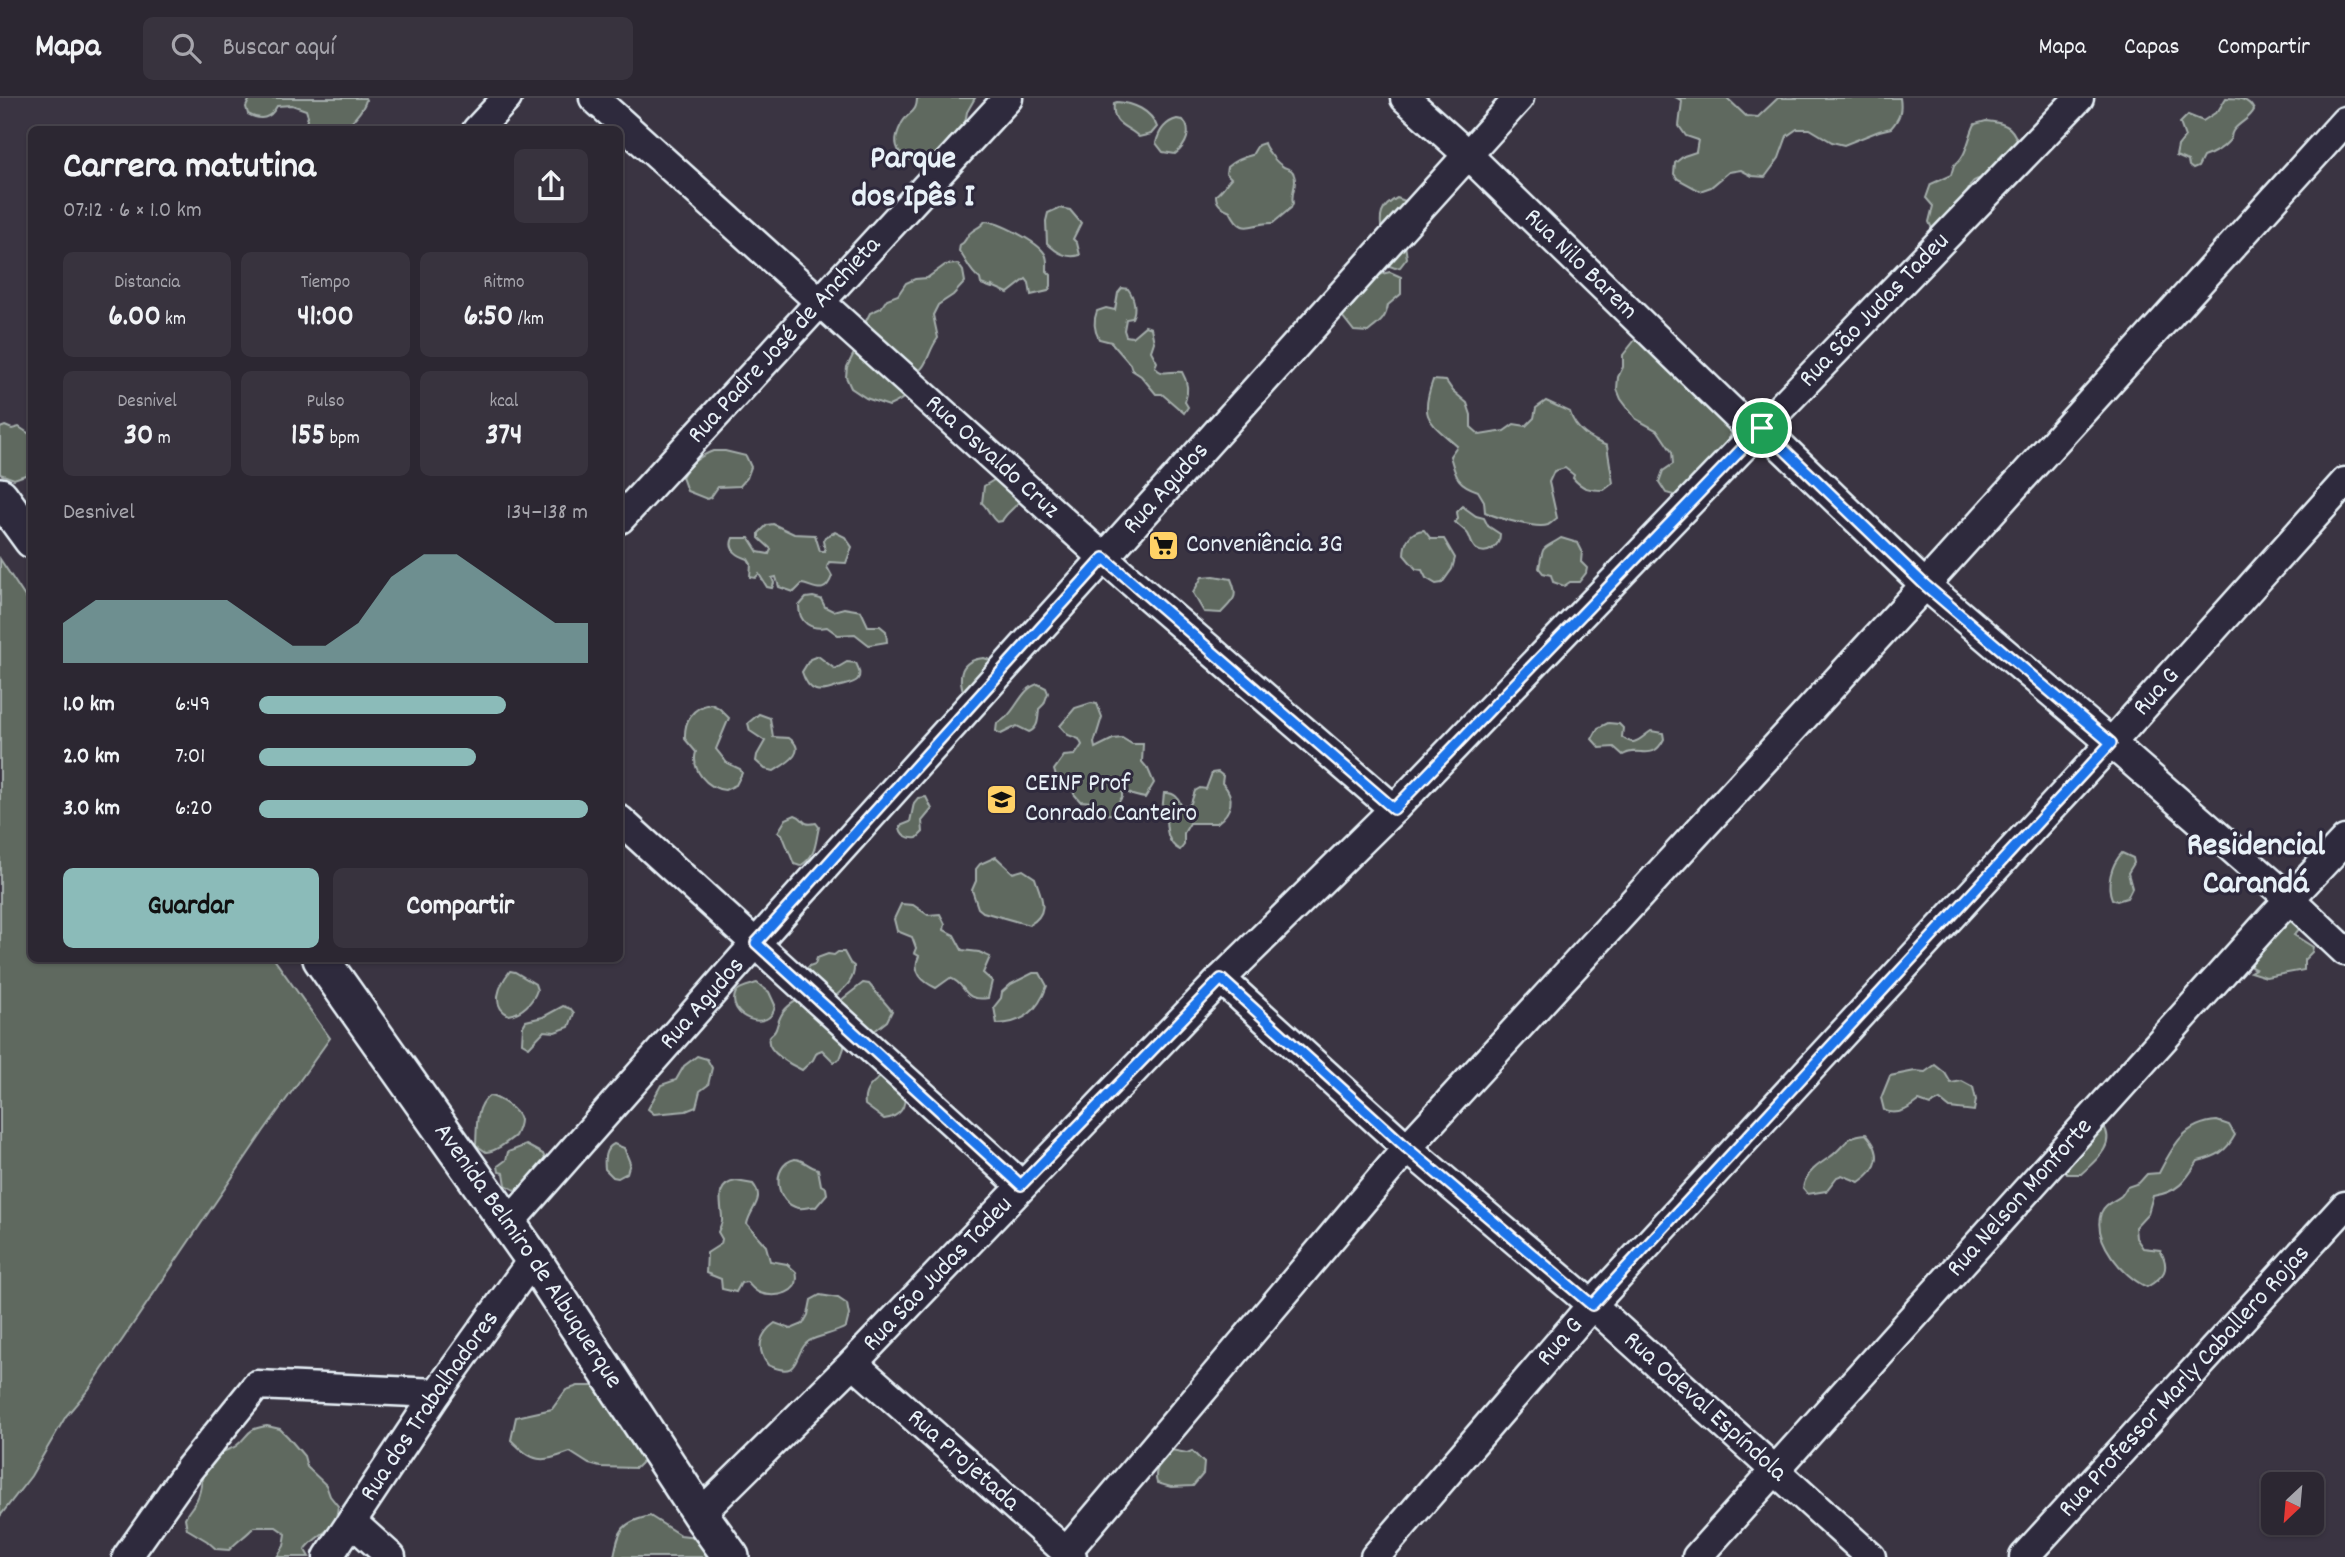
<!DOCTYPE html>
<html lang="es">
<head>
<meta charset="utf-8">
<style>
	:root { --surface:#2c2732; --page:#38333e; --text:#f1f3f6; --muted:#a6a5ac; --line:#48444d; --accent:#8bbbb9 }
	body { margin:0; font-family:Dekko,sans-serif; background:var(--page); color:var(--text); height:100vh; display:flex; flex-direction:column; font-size:26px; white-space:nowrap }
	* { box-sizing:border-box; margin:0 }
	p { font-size:23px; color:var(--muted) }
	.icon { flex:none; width:38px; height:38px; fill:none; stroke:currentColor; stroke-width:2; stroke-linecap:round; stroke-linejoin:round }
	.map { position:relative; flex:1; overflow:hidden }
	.details { position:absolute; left:28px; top:28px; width:595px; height:836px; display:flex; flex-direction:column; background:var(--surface); border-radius:10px; box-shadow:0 2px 5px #0004,0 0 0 2px var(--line) }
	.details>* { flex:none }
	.needle { width:46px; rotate:206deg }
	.buttons { position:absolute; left:2261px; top:1374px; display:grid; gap:14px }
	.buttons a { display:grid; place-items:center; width:63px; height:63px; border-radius:10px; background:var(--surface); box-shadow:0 2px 5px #0004,0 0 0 2px var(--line); font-size:35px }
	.pin { position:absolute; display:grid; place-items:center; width:60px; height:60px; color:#fff; margin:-30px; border:4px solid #fff; border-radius:50%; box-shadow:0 2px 7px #0007 }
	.round { display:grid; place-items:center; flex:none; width:74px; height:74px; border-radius:10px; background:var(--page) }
	.head { display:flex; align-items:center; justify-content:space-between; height:119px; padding:0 35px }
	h1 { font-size:38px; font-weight:700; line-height:52px }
	.metrics { display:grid; grid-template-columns:repeat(3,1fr); gap:10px; height:119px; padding:7px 35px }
	.metrics div { display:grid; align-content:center; border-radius:10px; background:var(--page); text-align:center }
	.metrics b { font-size:30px; font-weight:700 }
	.metrics small { font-size:19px; font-weight:400 }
	.metrics p { font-size:19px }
	.chart { height:196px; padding:14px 35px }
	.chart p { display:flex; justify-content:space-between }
	.chart svg { width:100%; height:126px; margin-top:7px; fill:var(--accent); opacity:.7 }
	.cta { display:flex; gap:14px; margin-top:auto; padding:14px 35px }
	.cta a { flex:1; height:80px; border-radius:10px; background:var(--accent); color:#111; font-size:28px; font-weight:700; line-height:80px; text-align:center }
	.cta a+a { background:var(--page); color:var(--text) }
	ul { padding:0 35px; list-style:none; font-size:23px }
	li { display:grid; grid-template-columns:112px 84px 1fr; align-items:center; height:52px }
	li i { height:18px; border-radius:9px; background:var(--accent) }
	header { display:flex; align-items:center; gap:42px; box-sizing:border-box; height:98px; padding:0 35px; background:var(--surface); border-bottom:2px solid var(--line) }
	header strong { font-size:33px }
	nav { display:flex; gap:38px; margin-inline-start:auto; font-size:24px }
	.search { width:490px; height:63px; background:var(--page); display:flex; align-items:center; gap:18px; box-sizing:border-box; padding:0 24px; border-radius:10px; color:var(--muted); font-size:26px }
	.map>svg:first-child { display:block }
</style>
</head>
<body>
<header>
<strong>Mapa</strong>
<div class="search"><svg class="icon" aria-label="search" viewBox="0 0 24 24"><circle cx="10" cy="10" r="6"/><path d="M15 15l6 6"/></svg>Buscar aquí</div>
<nav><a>Mapa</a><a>Capas</a><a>Compartir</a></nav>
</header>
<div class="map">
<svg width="2345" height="1459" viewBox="0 0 2345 1459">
	<rect width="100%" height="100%" fill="#3a3442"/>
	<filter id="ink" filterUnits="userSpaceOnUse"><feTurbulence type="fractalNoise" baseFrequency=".0143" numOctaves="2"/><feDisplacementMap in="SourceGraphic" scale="14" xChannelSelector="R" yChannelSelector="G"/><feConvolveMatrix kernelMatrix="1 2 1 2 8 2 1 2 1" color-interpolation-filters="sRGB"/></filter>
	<g filter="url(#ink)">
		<g fill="#5f695e" stroke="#a4adab" stroke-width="2">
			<path d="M250 0H365L366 2C364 11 349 29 340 31 331 33 320 32 311 32L306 25 308 18 306 12 292 7 277 8C270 21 261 23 248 16L246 9Z"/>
			<path d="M917 0H975L967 14 965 25C957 29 956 37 949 41L948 47 935 64C910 68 886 55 901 27 907 13 917 17 917 0Z"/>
			<path d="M1677 0H1727L1746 18 1758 19 1778 0H1900C1902 13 1900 20 1891 30L1879 33 1844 47 1832 44 1810 31H1797L1787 38 1779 60 1765 79 1752 78 1741 72 1729 74 1711 89 1700 93 1678 81 1674 76 1675 65 1684 58 1696 54 1698 42 1686 38 1679 28 1682 3Z"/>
			<path d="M2226 0C2239 0 2248 0 2254 12 2249 22 2238 25 2233 33 2229 40 2234 38 2228 44 2222 51 2212 56 2203 59L2198 69 2193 71 2189 68 2188 63 2176 58 2178 48 2185 39 2180 25 2188 17 2203 23 2218 13Z"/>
			<path d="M1117 4C1133 5 1151 12 1157 29L1151 36 1139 39C1128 27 1111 29 1114 5Z"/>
			<path d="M1177 21 1183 22C1193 33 1186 48 1175 56L1163 54 1156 45C1159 33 1165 24 1177 21Z"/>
			<path d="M1986 23C2009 25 2014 30 2021 53L1984 81C1970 79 1971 90 1964 99 1960 104 1954 107 1950 111L1952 123 1933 133 1929 124 1933 108 1926 100 1931 86 1951 77 1954 67C1967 59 1968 40 1975 26Z"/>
			<path d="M1264 45C1265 50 1276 64 1281 67 1286 72 1292 69 1294 77 1298 87 1290 95 1293 105L1291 110 1273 125C1251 124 1243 140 1230 113 1222 109 1216 107 1216 97 1223 92 1225 86 1231 80L1226 75 1227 69C1234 63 1243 59 1252 57L1258 47Z"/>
			<path d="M1397 100 1419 108 1421 127 1416 135 1410 137 1405 147 1407 160 1400 169 1395 170 1384 166C1384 156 1384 145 1382 135 1379 119 1380 109 1397 100Z"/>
			<path d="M1059 110 1070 112 1081 125 1073 141 1077 145 1080 157C1066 161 1056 154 1047 145L1046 123 1048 115Z"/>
			<path d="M985 123C999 124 1038 144 1045 156 1048 161 1047 168 1047 173L1051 177V188L1048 193 1031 197 1029 185 1026 181 1008 195 992 188V190L981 186 980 181C969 173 967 163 959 153L960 147C966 144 965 141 969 136 974 130 981 130 985 123Z"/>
			<path d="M958 166 963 173 965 184 953 197 938 207 933 217 938 240C926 256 930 268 911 279 910 297 905 301 889 308L866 300 851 290 846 279 847 269 853 257 866 238 865 225 870 215 881 210 887 201 898 197 906 185 915 181 927 180 945 167Z"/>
			<path d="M1390 174 1401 179V196L1388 207C1386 221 1379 225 1368 234L1354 233 1343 219 1345 213 1354 206C1356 188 1374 177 1390 174Z"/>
			<path d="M1122 190 1128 191C1134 199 1137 211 1132 220L1126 221 1124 232 1126 238 1132 239 1145 228 1151 230 1154 244 1151 253 1157 264 1155 269C1162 279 1171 272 1182 274 1188 284 1189 293 1185 304L1188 309 1184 315 1162 296H1156L1141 278 1132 272 1130 266 1111 244 1099 241C1094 232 1093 223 1097 213L1106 210 1115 212 1118 195Z"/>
			<polygon points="1647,241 1734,329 1725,349 1677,398 1666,395 1659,384 1663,373 1673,366 1672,354 1658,333 1636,321 1621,301 1617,291 1618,279 1623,269 1623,257 1635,242"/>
			<path d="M1433 282 1446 283 1453 293 1467 305 1471 317V329L1480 337 1504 333 1514 326 1526 328 1534 320 1536 310 1546 303 1570 314C1575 332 1590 341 1607 348L1613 385 1604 392C1590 392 1582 391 1573 380L1574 377 1565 370 1554 373 1549 384 1557 420C1554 422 1552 425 1548 427 1536 431 1497 420 1485 414L1484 403 1478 393C1456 386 1456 378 1450 358L1457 348C1429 323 1419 321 1433 282Z"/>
			<polygon points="5,328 12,331 19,329 31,337 31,375 14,381 0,376 0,330"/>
			<path d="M713 353H725L746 358 751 369 747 380 740 388 718 389 711 399 707 401 687 393 682 379C688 366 700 358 713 353Z"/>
			<path d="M999 379 1021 399C1018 409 1007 413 1002 423L997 424C990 419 989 411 982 405L984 388Z"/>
			<path d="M1462 408 1476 418 1484 420 1488 428 1500 436C1500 447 1488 459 1476 451 1471 447 1471 441 1468 436 1464 431 1459 428 1455 424L1458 421 1457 414Z"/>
			<path d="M773 426 794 436 815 437 820 453H825L823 443 825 439 835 434 845 439 852 449 846 465 829 464 827 469 832 478C825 499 814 488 802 486L794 494 779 489 776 479 772 480 774 485 772 490 767 489 759 476 755 480 750 479 751 466 748 461C739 458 727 452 733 440H749L758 454 769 456 771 451 759 440V435L767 427Z"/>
			<path d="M1424 432 1431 441H1444L1455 460 1452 471 1442 485 1436 486 1426 480 1422 472 1416 471 1404 457C1404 444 1410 433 1424 432Z"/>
			<path d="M1561 440 1578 445 1582 453 1581 464 1587 470 1586 475 1579 484H1570L1564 488 1553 484 1551 477 1543 475 1539 470C1544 445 1541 453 1561 440Z"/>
			<polygon points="0,461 31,508 32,861 274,861 330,940 263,1034 89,1291 66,1318 31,1378 0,1418"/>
			<path d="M1214 478 1231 481C1239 500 1234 501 1221 515L1204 514 1193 495 1202 479Z"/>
			<path d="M813 499 821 501 825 509 833 513 844 510 861 513 868 528H880L886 533 887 544 869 547 855 536 838 537 827 529C811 532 799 525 799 508L806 500Z"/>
			<path d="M818 558 835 571 847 564 856 565C867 586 850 585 837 589 820 595 809 596 802 574L810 561Z"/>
			<path d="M984 560 993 563 965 598C956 577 961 562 984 560Z"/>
			<path d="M1038 586 1046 590 1048 595 1044 606 1039 611C1038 620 1039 630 1029 634L1017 628 1001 636 996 633 997 625C1016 618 1019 591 1038 586Z"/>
			<path d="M1091 605 1097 606 1102 619 1094 645 1095 650 1113 641 1122 640 1132 646H1143L1142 664 1148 671 1154 685 1145 700C1134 698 1129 697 1122 689V699L1111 716 1103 717 1095 711 1092 704 1080 703 1074 696 1072 687 1056 678 1054 672 1064 658 1075 657 1082 647 1079 641 1068 637 1060 628 1075 610Z"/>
			<path d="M711 606 719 610 729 620 716 651 727 665 740 671 742 675 736 687 725 692C706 690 691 671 696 654L685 641C684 623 692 609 711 606Z"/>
			<path d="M759 616 770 620 773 639 789 640C809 654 785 666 774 673L765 671 756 663 757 657 765 643 750 633 748 625Z"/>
			<path d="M1608 625 1619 626 1623 630 1622 639C1635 650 1640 640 1651 633L1663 635 1664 641C1652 665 1640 647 1623 657L1614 649 1600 650 1592 641 1598 630Z"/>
			<path d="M1218 674 1223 678 1222 685C1236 699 1232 714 1217 725H1190L1184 735V747L1180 752C1167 746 1166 730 1166 717L1162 714 1164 695C1174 694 1179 699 1181 708L1187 709 1191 705 1195 693 1200 690 1206 691 1212 675Z"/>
			<path d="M926 699 932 711 922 723 923 734 917 740C908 741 900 737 900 728L910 724 914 705 918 700Z"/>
			<path d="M795 717C806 720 800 728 816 725L819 729C815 745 817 758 800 768L794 766 782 736 778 734 786 721Z"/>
			<path d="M2122 755 2133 760 2134 765 2128 775 2132 790 2127 800 2117 803 2112 801C2106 786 2111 767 2122 755Z"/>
			<path d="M996 759 1013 775 1023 772 1035 780C1040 797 1052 814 1029 827L983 814 978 810 972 792 976 783V771L980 766Z"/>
			<path d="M901 806 913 807 928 817 940 816 945 826 944 832 954 837 962 852 979 854 990 859 983 875 992 883 988 900C961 904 968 886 950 880L936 890C923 884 911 874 919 858L914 855 916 850 912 839 897 833 894 821Z"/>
			<polygon points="2285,811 2301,829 2294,837 2313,849 2312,854 2304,862 2304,872 2266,879 2250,874 2255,871 2251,869 2250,864"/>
			<path d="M838 854H844L850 865 854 868C855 884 842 892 831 902L805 873 809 868 815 866 817 860 828 856 834 857Z"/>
			<path d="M510 873 515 874 535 886 537 892C533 904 522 915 509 917 490 908 499 887 510 873Z"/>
			<path d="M1033 875H1040L1047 888C1038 913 1024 925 997 926L994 909 1001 900 1002 894 1011 886Z"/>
			<path d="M757 885 769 894 775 907C772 937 724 919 736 894 739 889 751 887 757 885Z"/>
			<polygon points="863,885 869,886 892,913 887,923 873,934 837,908 840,903"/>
			<path d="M798 902 844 938V950L840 961 834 964 822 952 817 954 813 962 802 972C793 968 765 953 769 940 772 934 773 938 776 931 780 917 784 909 798 902Z"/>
			<polygon points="563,908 571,911 574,915 569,929 555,934 544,933 529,949 522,945 523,928 526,923 543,919"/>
			<polygon points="697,958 707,961 712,970 708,987 700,993 696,1009 686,1013 654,1016 648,1011 661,987 676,982 684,968"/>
			<path d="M1935 967 1945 975 1951 985 1962 983 1973 989 1976 1002 1974 1013 1950 1010 1940 1002 1930 1007 1919 1003C1909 1011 1896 1019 1884 1012L1881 1000 1890 978 1915 973 1925 974Z"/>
			<path d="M881 979 904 994C907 1009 900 1019 884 1021L865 1007C863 994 871 985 881 979Z"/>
			<path d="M489 998C498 999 518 1011 520 1022 520 1027 517 1034 515 1038 506 1045 496 1053 486 1054L476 1047C477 1030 475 1009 489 998Z"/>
			<path d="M2217 1023 2229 1027 2235 1037C2226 1054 2216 1059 2198 1063 2185 1084 2178 1094 2153 1098L2148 1115 2135 1129 2136 1140 2143 1150 2160 1152C2171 1171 2164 1179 2147 1189 2123 1179 2092 1142 2101 1115 2105 1105 2114 1104 2121 1098 2124 1095 2125 1092 2127 1089L2139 1085 2147 1076 2159 1075C2173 1048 2184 1025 2217 1023Z"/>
			<path d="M2103 1027C2117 1047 2095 1063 2081 1076H2067L2062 1069Z"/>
			<path d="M1866 1036C1883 1055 1880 1070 1859 1084L1842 1077 1837 1079 1826 1093 1808 1096 1803 1090C1805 1075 1819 1066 1830 1059 1845 1049 1845 1037 1866 1036Z"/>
			<path d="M614 1046 624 1050 630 1065 627 1075 618 1080 613 1079 605 1071C604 1061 604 1051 614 1046Z"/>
			<polygon points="526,1047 543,1056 546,1063 532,1083 515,1092 506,1087 504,1075 499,1074 498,1068 506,1062 508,1054"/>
			<path d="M795 1061C805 1062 808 1069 818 1071L821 1087 826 1090 827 1096 816 1109C810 1108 805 1111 799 1110 775 1106 770 1067 795 1061Z"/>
			<path d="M736 1083 753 1086C766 1102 750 1110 747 1126L766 1148 770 1163 787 1166 796 1174C802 1195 776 1201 760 1195 754 1193 751 1188 747 1184L741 1185 736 1194 722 1191 721 1181 706 1175 707 1155 721 1146 722 1141 718 1134C719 1132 722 1124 722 1123 723 1109 712 1087 736 1083Z"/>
			<path d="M820 1197 838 1200 847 1206 849 1217 846 1229C834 1236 820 1237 809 1243 792 1254 803 1283 768 1267 756 1251 759 1236 775 1225L791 1231 803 1226 808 1217 811 1202Z"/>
			<path d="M578 1288H615L644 1362 636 1370 600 1369 589 1366 570 1354C540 1365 534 1365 511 1342L516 1319 552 1311 566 1292Z"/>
			<path d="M267 1328 280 1331 288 1339 304 1358 307 1369 326 1387 330 1398 338 1408C336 1436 318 1433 305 1452L309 1459H277L284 1448 286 1436 276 1429H254C246 1438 237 1443 229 1452L216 1451 207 1443 187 1431 185 1420C188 1413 194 1408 197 1401 204 1388 199 1370 211 1360 218 1354 228 1353 236 1348 250 1337 245 1331 267 1328Z"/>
			<path d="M1171 1352 1187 1355 1192 1353 1204 1365 1203 1376 1193 1388 1171 1389 1157 1385C1153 1374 1161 1358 1171 1352Z"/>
			<path d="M650 1418 680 1437 705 1440 729 1459H614C619 1431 622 1424 650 1418Z"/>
		</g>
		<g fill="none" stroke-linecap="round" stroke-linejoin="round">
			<defs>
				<g id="minor">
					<path id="s1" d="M594 0 1104 460 1394 711"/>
					<path id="s2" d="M1405 0 1468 57 1755 336"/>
					<polyline points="477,32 507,0"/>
					<polyline points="1762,330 1925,487 2111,645 2291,802 2345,853"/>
					<path id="s3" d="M620 421 1008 0"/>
					<polyline points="620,722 1021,1087"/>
					<path id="s4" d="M1221 881 1407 1050 1592 1207 1871 1459"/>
					<path id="s5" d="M508 1126 756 845 1519 0"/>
					<path id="s6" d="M853 1265 1072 1459"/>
					<path id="s7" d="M700 1416 853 1265 1221 881 1394 711 2079 0"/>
					<polyline points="352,1424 391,1459"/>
					<polyline points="1066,1454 1407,1050 1925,487 2345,23"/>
					<polyline points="127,1459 189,1371 257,1287 437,1295"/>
					<path id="s8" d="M328 1459 437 1295 533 1161"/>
					<path id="s9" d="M1375 1459 1592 1207 2111 645 2345 384"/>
					<path id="s10" d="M1697 1459 2270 822 2345 742"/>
					<path id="s11" d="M2024 1459 2345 1108"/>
				</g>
				<g id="major">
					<polyline points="0,398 32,442"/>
					<path id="s12" d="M321 861 533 1161 700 1416 731 1459"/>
				</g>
			</defs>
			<use href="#minor" stroke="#e8f1f8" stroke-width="33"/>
			<use href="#major" stroke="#e8f1f8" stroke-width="40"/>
			<use href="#minor" stroke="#2f2a3d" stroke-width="28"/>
			<use href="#major" stroke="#2f2a3d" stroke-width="35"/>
		</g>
	</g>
	<g fill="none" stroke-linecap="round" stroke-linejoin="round" filter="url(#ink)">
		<defs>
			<polygon id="route" points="1762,330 1925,487 2111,645 1592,1207 1407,1050 1221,881 1021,1087 756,845 1104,460 1394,711"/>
		</defs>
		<use href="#route" stroke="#fff" stroke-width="14"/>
		<use href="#route" stroke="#1a73e8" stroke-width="9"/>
	</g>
	<defs>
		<symbol id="supermarket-square" viewBox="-11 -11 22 22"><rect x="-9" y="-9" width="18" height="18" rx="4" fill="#ffd166" stroke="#2f2a3d"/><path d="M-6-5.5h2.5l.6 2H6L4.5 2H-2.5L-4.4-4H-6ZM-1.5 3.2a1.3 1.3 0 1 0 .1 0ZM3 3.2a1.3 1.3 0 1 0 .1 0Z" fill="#111"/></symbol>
		<symbol id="school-square" viewBox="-11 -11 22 22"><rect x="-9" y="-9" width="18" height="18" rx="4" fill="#ffd166" stroke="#2f2a3d"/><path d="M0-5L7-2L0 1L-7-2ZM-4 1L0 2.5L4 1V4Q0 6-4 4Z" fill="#111"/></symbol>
	</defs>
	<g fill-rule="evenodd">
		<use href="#supermarket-square" x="1146" y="430" width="35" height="35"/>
		<use href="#school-square" x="984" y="684" width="35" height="35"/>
	</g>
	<g text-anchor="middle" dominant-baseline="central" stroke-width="6" stroke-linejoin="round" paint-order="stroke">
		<g font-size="26" fill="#e8f1f8" stroke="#2f2a3d">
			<text stroke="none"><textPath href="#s2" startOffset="242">Rua Nilo Barem</textPath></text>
			<text stroke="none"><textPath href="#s7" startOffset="1682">Rua São Judas Tadeu</textPath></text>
			<text stroke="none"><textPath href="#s3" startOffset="243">Rua Padre José de Anchieta</textPath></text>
			<text stroke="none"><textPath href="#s1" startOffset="536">Rua Osvaldo Cruz</textPath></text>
			<text stroke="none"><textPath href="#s5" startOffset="987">Rua Agudos</textPath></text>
			<text stroke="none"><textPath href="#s9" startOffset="1166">Rua G</textPath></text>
			<text stroke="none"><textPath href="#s5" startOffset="294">Rua Agudos</textPath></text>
			<text stroke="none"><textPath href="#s10" startOffset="483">Rua Nelson Monforte</textPath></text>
			<text stroke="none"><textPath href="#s12" startOffset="362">Avenida Belmiro de Albuquerque</textPath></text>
			<text stroke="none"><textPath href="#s7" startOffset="338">Rua São Judas Tadeu</textPath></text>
			<text stroke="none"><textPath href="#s9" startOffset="284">Rua G</textPath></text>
			<text stroke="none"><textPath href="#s11" startOffset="238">Rua Professor Marly Caballero Rojas</textPath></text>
			<text stroke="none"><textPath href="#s4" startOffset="646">Rua Odeval Espíndola</textPath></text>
			<text stroke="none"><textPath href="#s8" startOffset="182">Rua dos Trabalhadores</textPath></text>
			<text stroke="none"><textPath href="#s6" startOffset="147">Rua Projetada</textPath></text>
		</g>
		<g font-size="26" fill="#e8f1f8" stroke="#2f2a3d" text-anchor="start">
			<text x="1186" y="447">Conveniência 3G</text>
			<text x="1025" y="686">CEINF Prof<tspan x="1025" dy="30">Conrado Canteiro</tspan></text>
		</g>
		<g font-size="33" font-weight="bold" fill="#e8f1f8" stroke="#2f2a3d">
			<text x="913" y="62">Parque<tspan x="913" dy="38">dos Ipês I</tspan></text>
			<text x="2256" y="749">Residencial<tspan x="2256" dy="38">Carandá</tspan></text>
		</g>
	</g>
</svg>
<div class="buttons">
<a><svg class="needle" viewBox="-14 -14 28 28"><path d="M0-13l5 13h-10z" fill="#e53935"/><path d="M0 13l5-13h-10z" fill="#a6a5ac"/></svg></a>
</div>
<div class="pin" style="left:1762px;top:330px;background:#1e9e55"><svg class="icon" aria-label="arrive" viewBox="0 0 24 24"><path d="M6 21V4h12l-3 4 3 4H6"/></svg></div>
<section class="details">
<div class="head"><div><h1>Carrera matutina</h1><p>07:12 · 6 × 1.0 km</p></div><a class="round"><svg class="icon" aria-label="share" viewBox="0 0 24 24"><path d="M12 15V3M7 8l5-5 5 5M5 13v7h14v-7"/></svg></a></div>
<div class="metrics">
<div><p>Distancia</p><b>6.00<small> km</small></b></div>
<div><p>Tiempo</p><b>41:00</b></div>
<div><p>Ritmo</p><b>6:50<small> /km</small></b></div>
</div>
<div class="metrics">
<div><p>Desnivel</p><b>30<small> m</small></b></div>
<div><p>Pulso</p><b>155<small> bpm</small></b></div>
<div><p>kcal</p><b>374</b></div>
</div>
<div class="chart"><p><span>Desnivel</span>134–138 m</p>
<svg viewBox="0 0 160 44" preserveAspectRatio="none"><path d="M0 44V30L10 22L20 22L30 22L40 22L50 22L60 30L70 38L80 38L90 30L100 14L110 6L120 6L130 14L140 22L150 30L160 30V44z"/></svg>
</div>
<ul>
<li><b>1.0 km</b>6:49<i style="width:75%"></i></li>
<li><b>2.0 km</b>7:01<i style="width:66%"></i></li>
<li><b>3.0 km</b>6:20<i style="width:100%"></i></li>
</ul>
<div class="cta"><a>Guardar</a><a>Compartir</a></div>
</section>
</div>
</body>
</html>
